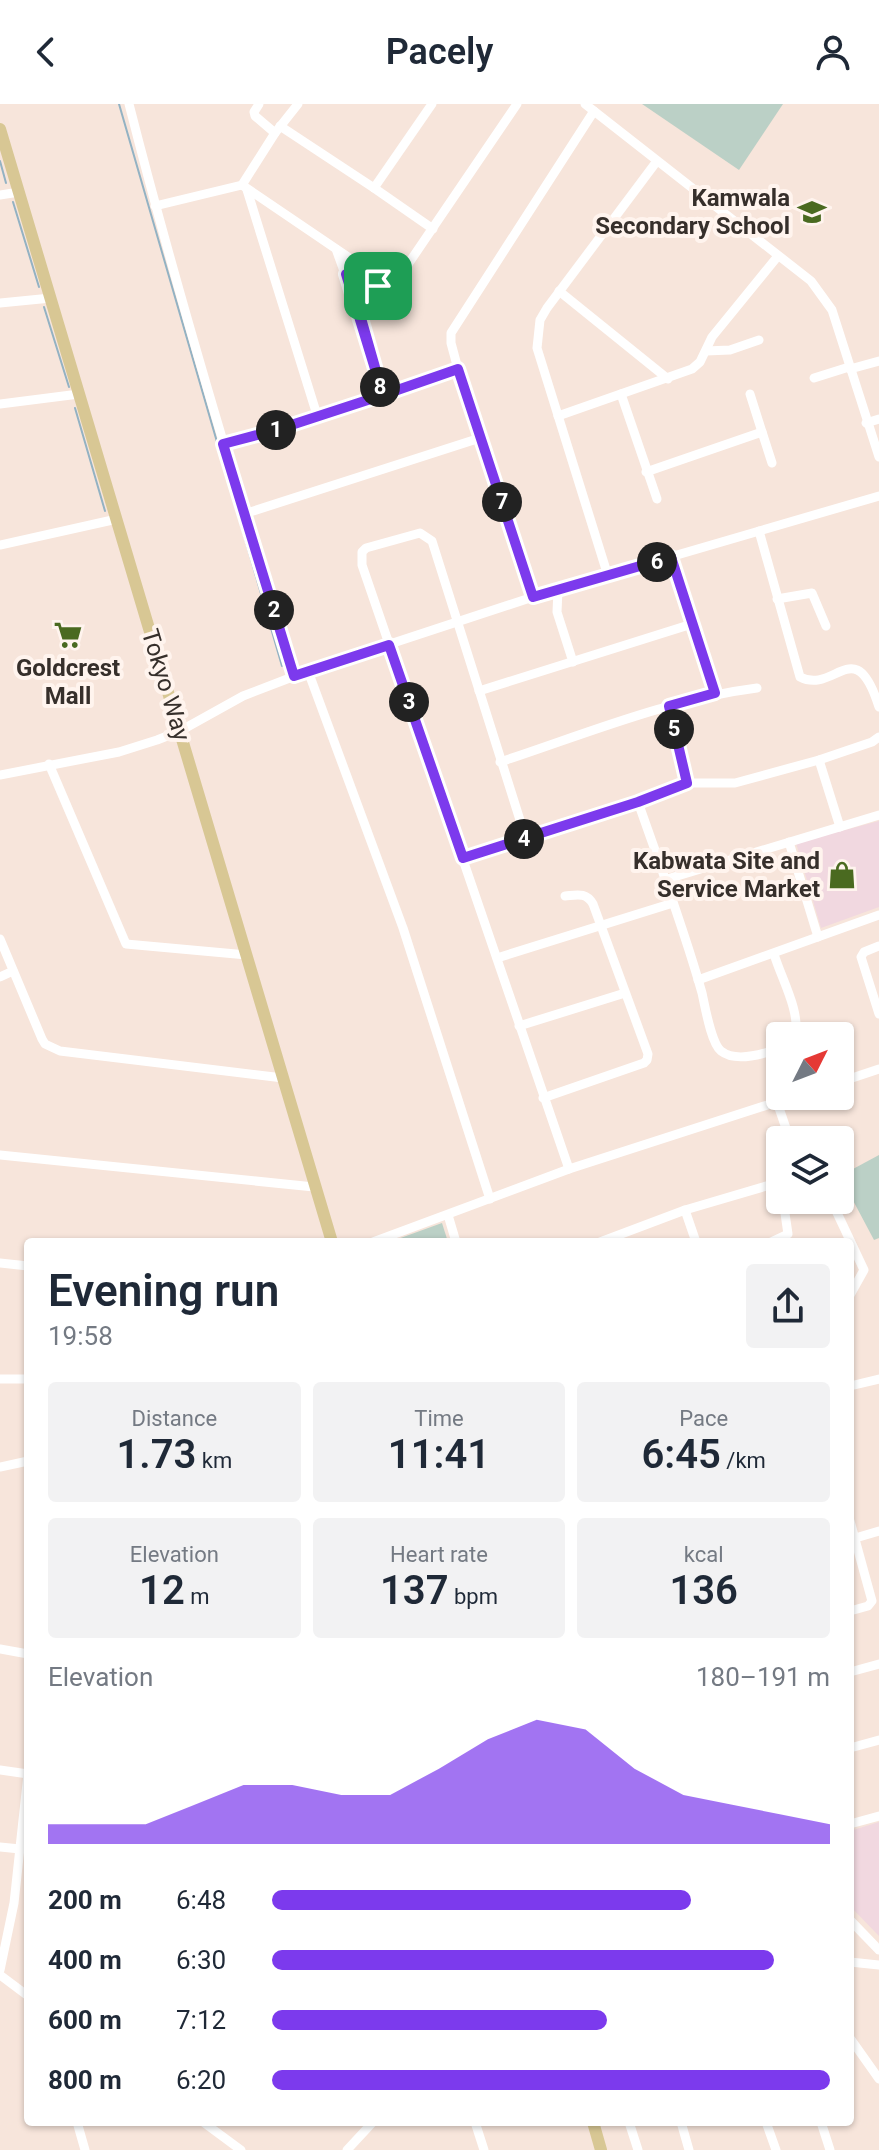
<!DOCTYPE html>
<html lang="en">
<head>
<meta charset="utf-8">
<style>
	:root { --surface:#fff; --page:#f2f2f3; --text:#1f2937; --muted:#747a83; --accent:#7c3aed }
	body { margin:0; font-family:Roboto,sans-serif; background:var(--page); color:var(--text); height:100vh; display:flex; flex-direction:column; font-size:30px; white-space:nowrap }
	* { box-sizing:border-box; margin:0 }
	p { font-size:26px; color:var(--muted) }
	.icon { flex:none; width:44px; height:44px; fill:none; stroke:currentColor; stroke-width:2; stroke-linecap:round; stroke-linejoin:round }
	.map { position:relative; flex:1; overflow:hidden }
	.sheet { position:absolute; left:24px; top:1134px; width:830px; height:888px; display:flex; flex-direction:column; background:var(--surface); border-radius:8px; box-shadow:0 2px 6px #0004 }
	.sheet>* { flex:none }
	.needle { width:52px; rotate:48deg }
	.buttons { position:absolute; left:766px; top:918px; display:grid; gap:16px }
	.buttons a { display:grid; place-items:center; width:88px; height:88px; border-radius:8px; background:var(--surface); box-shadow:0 2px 6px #0004; font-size:40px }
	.pin { position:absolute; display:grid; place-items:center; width:68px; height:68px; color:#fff; margin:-34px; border-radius:16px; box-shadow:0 4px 12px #0006 }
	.km { position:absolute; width:40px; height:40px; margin:-20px; border-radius:50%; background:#222; color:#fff; font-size:22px; line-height:40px; text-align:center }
	.round { display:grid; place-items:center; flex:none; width:84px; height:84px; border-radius:8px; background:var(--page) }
	.overview { display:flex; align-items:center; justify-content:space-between; height:136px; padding:0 24px }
	h1 { font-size:44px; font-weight:600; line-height:60px }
	.figures { display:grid; grid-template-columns:repeat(3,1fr); gap:12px; height:136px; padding:8px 24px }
	.figures div { display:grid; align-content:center; border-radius:8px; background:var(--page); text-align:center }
	.figures b { font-size:40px; font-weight:600 }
	.figures small { font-size:22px; font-weight:400 }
	.figures p { font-size:22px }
	.chart { height:224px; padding:16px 24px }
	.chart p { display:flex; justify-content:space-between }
	.chart svg { width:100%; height:144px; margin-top:8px; fill:var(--accent); opacity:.7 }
	ul { padding:0 24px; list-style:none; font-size:26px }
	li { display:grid; grid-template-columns:128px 96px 1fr; align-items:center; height:60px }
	li i { height:20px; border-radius:10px; background:var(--accent) }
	header { display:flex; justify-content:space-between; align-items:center; height:104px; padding:0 24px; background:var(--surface); font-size:36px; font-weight:600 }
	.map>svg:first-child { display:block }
</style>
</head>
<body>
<header><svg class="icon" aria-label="back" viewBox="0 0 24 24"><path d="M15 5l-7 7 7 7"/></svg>Pacely<svg class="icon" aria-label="person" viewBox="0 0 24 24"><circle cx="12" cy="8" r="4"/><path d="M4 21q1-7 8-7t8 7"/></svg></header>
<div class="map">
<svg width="879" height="2046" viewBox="0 0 879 2046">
	<rect width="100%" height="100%" fill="#f7e5db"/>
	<g fill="#f1d8e0">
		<polygon points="879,717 879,803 821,824 796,739"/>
		<polygon points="879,1718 879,1832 850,1802 850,1727"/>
	</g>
	<g fill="#bbd0c6">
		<polygon points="642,0 783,0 739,66"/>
		<polygon points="879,1051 879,1134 874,1136 840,1072"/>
		<polygon points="442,1119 448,1138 395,1138 395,1136"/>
	</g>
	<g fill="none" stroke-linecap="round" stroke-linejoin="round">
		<g stroke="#93b2c3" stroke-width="2">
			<polyline points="119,0 282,562"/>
			<polyline points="0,57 6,79"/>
			<polyline points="13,98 39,183"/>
			<polyline points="44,203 69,283"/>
			<polyline points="75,304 105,407"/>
		</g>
		<g stroke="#fff" stroke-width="9">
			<path d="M129 0C178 192 236 382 294 572"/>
			<polyline points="259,0 254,8 255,12 275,29"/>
			<polyline points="585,0 811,177 832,206 879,353"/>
			<polyline points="280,22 374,84 432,0"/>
			<polyline points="242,81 382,176 396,178 517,0"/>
			<polyline points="374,84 433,125"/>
			<polyline points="247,86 317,311"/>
			<polyline points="0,91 19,88"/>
			<polyline points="155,102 242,81 275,29 298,0"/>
			<polyline points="336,145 361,214 383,291"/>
			<polyline points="346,170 378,182"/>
			<polyline points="559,187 668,275"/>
			<polyline points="0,199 51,194"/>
			<polyline points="361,214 382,176"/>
			<polyline points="706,247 730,246 759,236"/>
			<polyline points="850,265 879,257"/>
			<polyline points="814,274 849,263"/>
			<polyline points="621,290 657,395"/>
			<polyline points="0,300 79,290"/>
			<polyline points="558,312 692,265 700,258 712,233 778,152"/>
			<polyline points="866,319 879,315"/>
			<polyline points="762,328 772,359"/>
			<polyline points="223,340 276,326 458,265"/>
			<polyline points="646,368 762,328 750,290"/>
			<polyline points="244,410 480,334"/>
			<path d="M759 427 800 573C835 591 855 527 879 603"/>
			<polyline points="0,441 117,415"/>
			<polyline points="671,453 715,589"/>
			<polyline points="608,472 537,244 540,216 547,204 657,57"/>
			<polyline points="558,486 557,508 573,558"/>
			<polyline points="533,493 458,265 451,239 451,229 594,7"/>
			<polyline points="777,495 812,489 826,522"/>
			<polyline points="308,567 403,824 490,1095"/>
			<polyline points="479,587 692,520"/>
			<polyline points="669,602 687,679"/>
			<polyline points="819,656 840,723"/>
			<path d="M500 658C585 630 669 595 757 584"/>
			<polyline points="49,660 126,840 247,851"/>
			<polyline points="0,671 119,648 157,636 180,627 243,592 308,567 533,493 879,392"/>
			<path d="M638 698C660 761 684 825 702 889 705 902 711 939 721 947 736 959 764 950 780 944"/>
			<polyline points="526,735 432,437 420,429 366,444 362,448 362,461 569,1065"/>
			<polyline points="789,738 818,833"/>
			<polyline points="463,754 638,698 687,679 735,679 819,656 872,638 879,633"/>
			<polyline points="664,776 879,711"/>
			<polyline points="0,835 42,935 45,940 60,947 283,974"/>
			<polyline points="879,842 864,848 861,853 879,910"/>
			<path d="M774 850C781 874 801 908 795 932"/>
			<polyline points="497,854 673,799"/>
			<polyline points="0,873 13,867"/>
			<polyline points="698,876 879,811"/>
			<polyline points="519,922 625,889"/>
			<polyline points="840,978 879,965"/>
			<path d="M543 994 644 959 647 956 648 950 593 800C586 788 577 791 565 792"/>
			<polyline points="777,998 790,1036"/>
			<polyline points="0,1051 314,1083"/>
			<polyline points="831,1096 864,1166 850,1191"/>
			<polyline points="685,1106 696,1138"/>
			<polyline points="448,1111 456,1138"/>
			<polyline points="373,1138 569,1065 795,992"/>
			<polyline points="600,1138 685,1106 780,1078"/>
			<polyline points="771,1138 788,1130 783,1096"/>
			<polyline points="0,1159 28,1162"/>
			<polyline points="0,1275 28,1275"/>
			<polyline points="850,1282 879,1275"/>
			<polyline points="0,1363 28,1357"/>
			<polyline points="850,1417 872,1497 868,1502 850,1507"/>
			<polyline points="852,1435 879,1427"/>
			<polyline points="0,1545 28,1550"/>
			<polyline points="850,1568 879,1560"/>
			<polyline points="850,1644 879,1636"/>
			<polyline points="0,1666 28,1670"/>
			<polyline points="850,1720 879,1712"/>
			<polyline points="0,1743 20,1745"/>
			<polyline points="850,1816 879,1846"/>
			<polyline points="850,1858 879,1861"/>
			<polyline points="0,1866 14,1799 28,1670"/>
			<polyline points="0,1871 28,1892"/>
			<polyline points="850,1934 879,1975"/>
			<polyline points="77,2018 85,2046"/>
			<polyline points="203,2018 241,2046"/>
			<polyline points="475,2018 484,2046"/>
			<polyline points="629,2018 638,2046"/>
			<polyline points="681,2018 689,2046"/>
			<polyline points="766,2018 776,2046"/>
			<polyline points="821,2018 830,2046"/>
			<polyline points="347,2046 373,2018"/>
		</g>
		<g stroke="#d8c794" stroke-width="12">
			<polyline points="0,25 332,1138"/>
			<polyline points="593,2018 601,2046"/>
		</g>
	</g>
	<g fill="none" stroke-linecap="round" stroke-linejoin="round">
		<defs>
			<polyline id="route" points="378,182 361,214 383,291 276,326 223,340 294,572 389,541 463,754 638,698 687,679 669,602 715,589 671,453 533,493 458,265 383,291 346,170 378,182"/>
		</defs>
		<use href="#route" stroke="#fff" stroke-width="16"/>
		<use href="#route" stroke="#7c3aed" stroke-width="10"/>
	</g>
	<defs>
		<symbol id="school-bare" viewBox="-9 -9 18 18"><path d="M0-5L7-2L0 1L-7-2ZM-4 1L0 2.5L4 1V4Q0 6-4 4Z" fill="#4a6a20" stroke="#fff4ee" stroke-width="2.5" paint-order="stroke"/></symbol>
		<symbol id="supermarket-bare" viewBox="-9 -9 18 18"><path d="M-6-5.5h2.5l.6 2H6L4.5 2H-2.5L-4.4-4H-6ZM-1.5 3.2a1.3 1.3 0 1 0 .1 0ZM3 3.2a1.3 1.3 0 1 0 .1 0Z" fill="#4a6a20" stroke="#fff4ee" stroke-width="2.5" paint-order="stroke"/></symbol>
		<symbol id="shop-bare" viewBox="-9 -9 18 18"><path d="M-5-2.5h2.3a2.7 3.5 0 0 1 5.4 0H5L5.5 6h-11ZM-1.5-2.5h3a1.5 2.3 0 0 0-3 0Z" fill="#4a6a20" stroke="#fff4ee" stroke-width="2.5" paint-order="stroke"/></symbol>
	</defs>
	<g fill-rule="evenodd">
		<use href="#school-bare" x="792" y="88" width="40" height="40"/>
		<use href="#supermarket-bare" x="48" y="511" width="40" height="40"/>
		<use href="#shop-bare" x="822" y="751" width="40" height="40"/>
	</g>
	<g text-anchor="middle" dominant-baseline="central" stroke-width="8" stroke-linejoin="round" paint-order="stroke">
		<g font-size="24" font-weight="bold" fill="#362f2b" stroke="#fff4ee" text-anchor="end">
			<text x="790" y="94">Kamwala<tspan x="790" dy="28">Secondary School</tspan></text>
			<text x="68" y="564" text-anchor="middle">Goldcrest<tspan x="68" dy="28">Mall</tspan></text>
			<text x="820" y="757">Kabwata Site and<tspan x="820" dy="28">Service Market</tspan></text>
		</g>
		<g font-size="24" fill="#362f2b" stroke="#fff4ee">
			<text transform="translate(166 581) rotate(73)">Tokyo Way</text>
		</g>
	</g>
</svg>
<div class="buttons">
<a><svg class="needle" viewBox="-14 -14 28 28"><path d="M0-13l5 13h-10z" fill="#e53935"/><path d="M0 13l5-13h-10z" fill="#747a83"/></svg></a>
<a><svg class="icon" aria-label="layers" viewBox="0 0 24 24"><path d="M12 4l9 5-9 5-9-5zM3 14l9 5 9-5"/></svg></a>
</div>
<div class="pin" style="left:378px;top:182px;background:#1e9e55"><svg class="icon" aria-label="arrive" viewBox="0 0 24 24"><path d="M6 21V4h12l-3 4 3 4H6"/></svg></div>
<b class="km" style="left:276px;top:326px">1</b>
<b class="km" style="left:274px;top:506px">2</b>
<b class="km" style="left:409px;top:598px">3</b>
<b class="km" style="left:524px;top:735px">4</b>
<b class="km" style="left:674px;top:625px">5</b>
<b class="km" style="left:657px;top:458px">6</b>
<b class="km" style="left:502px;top:398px">7</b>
<b class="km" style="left:380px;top:283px">8</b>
<section class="sheet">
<div class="overview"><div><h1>Evening run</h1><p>19:58</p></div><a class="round"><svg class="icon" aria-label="share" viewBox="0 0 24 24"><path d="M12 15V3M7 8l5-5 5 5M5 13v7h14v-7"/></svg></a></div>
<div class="figures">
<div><p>Distance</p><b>1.73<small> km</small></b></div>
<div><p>Time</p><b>11:41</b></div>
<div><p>Pace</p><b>6:45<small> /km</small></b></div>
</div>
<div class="figures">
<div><p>Elevation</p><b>12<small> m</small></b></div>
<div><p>Heart rate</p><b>137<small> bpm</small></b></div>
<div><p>kcal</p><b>136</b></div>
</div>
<div class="chart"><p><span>Elevation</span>180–191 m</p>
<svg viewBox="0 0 160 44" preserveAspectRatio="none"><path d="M0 44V38L10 38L20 38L30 32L40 26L50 26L60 29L70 29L80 21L90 12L100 6L110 9L120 21L130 29L140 32L150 35L160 38V44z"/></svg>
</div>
<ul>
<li><b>200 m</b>6:48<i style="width:75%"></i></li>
<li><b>400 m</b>6:30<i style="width:90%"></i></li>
<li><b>600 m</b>7:12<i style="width:60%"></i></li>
<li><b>800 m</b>6:20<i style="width:100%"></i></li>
</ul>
</section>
</div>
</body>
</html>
